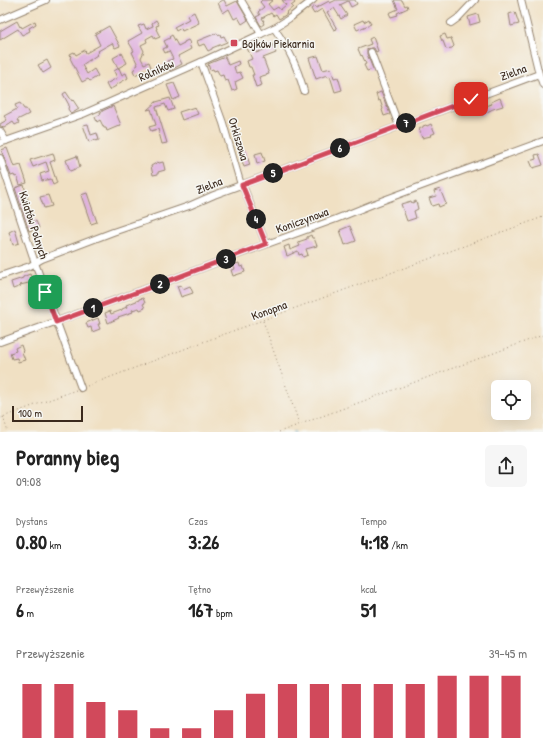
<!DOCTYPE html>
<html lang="pl">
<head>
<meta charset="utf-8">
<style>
	:root { --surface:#fff; --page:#f6f6f6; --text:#222; --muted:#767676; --accent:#d1495b }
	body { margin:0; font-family:"Patrick Hand",sans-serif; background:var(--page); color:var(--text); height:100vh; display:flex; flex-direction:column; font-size:15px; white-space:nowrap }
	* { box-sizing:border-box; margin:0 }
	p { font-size:13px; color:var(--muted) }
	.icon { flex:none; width:22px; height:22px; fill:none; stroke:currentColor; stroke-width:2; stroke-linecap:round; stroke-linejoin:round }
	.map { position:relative; height:432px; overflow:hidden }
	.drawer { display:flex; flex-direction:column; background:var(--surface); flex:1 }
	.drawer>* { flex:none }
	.controls { position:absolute; left:491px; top:380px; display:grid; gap:8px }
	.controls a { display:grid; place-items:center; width:40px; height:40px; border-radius:6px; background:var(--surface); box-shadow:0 4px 16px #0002; font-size:20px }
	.scale { position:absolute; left:12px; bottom:10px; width:71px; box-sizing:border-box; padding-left:4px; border:2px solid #3b2a1e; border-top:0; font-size:11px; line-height:14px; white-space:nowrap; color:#3b2a1e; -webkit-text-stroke:3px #f6f6f2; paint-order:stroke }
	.pin { position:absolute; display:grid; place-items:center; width:34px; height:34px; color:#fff; margin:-17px; border-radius:8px; box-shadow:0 2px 6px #0006 }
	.km { position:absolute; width:20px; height:20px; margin:-10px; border-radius:50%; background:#222; color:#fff; font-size:11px; line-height:20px; text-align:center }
	.round { display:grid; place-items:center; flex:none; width:42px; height:42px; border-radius:6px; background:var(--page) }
	.headline { display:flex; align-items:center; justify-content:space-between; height:68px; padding:0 16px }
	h1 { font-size:22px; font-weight:700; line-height:30px }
	.figures { display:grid; grid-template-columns:repeat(3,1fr); gap:6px; height:68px; padding:4px 16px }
	.figures div { display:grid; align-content:center }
	.figures b { font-size:20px; font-weight:700 }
	.figures small { font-size:11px; font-weight:400 }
	.figures p { font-size:11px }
	.chart { height:112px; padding:8px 16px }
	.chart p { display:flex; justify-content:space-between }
	.chart svg { width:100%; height:72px; margin-top:4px; stroke:var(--accent); stroke-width:6 }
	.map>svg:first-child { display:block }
</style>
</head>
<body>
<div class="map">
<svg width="543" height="432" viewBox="0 0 543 432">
	<rect width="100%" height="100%" fill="#f6f6f2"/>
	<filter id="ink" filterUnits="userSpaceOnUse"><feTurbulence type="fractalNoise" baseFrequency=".025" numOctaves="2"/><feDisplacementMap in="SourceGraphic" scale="8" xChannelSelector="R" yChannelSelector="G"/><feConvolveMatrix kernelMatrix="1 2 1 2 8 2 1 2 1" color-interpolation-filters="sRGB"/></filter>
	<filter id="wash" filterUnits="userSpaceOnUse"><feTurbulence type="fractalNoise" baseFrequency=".012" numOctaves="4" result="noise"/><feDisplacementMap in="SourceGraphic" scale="16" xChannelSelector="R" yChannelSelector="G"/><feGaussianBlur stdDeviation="0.9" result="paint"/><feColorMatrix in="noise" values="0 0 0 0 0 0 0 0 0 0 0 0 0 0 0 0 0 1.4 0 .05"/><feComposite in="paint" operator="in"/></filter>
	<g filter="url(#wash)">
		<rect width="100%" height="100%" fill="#f0e0c3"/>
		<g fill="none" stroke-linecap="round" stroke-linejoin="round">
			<polyline stroke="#50a5cc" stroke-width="1.5" points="293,432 294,432"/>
		</g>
		<g id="blocks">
			<g fill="#dfb1de">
				<polygon points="223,0 224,0 227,6 237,1 248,20 242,24 238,17 234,19 229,9 223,13 218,3"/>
				<polygon points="262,0 273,0 268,4 273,10 278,7 280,10 286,5 282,0 293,0 295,3 291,6 293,7 286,13 287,14 279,19 276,14 273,16 271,13 262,18 264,21 263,22 264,24 261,26 256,17 260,15 258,12 264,7 260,2"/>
				<polygon points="336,0 355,0 357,4 351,7 348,1 340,5 347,15 341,19 334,8 327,12 337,29 334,30 322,9 314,14 311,9 315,6 316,8 329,1 330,3"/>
				<polygon points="394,0 402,0 405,6 407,5 408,8 397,13 398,15 391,17 389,13 398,9"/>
				<polygon points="194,12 199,23 182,31 181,28 176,31 174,27 189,19 187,16"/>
				<polygon points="515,12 519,24 511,26 509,14"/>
				<polygon points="478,14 480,22 470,25 468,17"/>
				<polygon points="369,19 371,24 357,30 354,24 363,20 364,22"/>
				<polygon points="156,20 159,25 156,26 157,29 156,29 160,37 155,39 153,35 146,39 147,42 141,45 144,51 141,58 144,64 149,62 151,67 135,75 133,70 136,68 135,67 138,65 132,52 134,51 128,41 142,33 138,26 144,24 146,29 153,26 152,23"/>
				<polygon points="17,21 20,27 21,26 22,28 35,21 36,24 29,28 30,31 22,35 18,29 0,40 0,31"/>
				<polygon points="109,26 120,46 115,48 112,43 98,51 99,52 96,54 97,55 82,65 87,74 94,69 98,76 90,81 88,79 82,82 70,58 71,57 70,54 74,52 76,55 85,50 86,53 100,45 95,34"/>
				<polygon points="217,33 218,35 220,34 221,37 224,36 227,42 212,48 212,49 208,51 204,44 199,46 197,41"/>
				<polygon points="445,34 447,39 451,38 454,46 452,48 446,49 443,41 442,41 440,36"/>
				<polygon points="172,35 178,46 184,43 184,42 188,40 190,43 189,44 191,49 178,56 182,64 169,71 169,69 158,74 156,69 168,63 167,61 173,59 169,51 165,53 163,49 167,47 164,41 170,38 169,37"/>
				<polygon points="373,37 378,51 376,52 374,48 371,48 368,49 367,48 367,54 373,69 367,71 364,65 366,64 362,55 361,56 358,49 371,44 369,39"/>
				<polygon points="272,44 276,53 263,58 269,74 259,77 262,85 256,87 252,75 254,75 251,67 249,67 247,61 252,59 247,48 253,46 256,53 266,49 265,48"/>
				<polygon points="122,53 127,63 118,68 113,58"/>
				<polygon points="318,56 323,70 331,68 334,78 338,77 342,90 335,92 330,76 328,77 327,75 316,79 309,58"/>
				<polygon points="225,57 228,65 238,61 239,64 234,67 236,73 240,72 243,78 235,82 237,89 232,91 228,80 225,81 223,75 220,76 217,70 214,71 213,69 210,70 208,64"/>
				<polygon points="47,60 51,68 43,73 38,65"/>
				<polygon points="119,68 122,75 126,73 128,78 116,85 116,86 109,90 106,84 117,78 114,71"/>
				<polygon points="174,83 180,97 173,100 167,85"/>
				<polygon points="66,92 72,101 73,100 79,109 71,114 68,109 69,105 63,94"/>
				<polygon points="381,92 390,114 384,116 382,110 383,109 380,100 378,101 376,94"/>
				<polygon points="170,98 174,109 168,111 165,104 156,107 167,143 162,144 158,129 151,131 149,127 156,125 151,109 147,110 156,102"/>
				<polygon points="500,98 503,106 493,109 481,115 481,114 479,114 477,109 492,104 491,102"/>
				<polygon points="20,103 24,109 26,109 29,114 17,120 19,123 15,125 13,122 4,128 1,127 0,124 7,120 4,116 17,109 15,105"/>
				<polygon points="113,106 121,125 107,131 106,128 104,128 100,120 97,122 95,117 101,114 100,112 102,112 102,111"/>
				<polygon points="195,107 198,114 182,120 179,112"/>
				<polygon points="88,124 91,135 97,133 99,140 95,141 94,140 89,142 83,125"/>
				<polygon points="431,124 435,133 430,135 431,136 422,138 419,129 423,127 423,126 426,125 427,126"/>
				<polygon points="7,148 14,167 21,165 27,183 20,185 17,176 15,177 14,175 11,176 4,157 1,150"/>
				<polygon points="245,150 250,165 244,167 239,152"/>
				<polygon points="262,152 265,161 257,164 255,154"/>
				<polygon points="53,153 55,160 50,162 57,183 53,185 51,179 42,181 40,174 49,171 46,162 33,167 30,160"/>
				<polygon points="539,154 543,165 533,168 530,161 536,159 535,155"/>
				<polygon points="77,156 80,167 70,171 66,160"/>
				<polygon points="158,162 159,163 163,162 165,170 158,172 158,174 153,175 151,166"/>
				<polygon points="24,185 28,201 23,202 29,220 32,219 33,222 36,221 39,228 29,231 15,188"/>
				<polygon points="440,189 446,204 439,207 438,204 432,206 429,198 436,196 434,191"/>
				<polygon points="87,193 97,222 91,224 81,195"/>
				<polygon points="48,195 52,206 44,208 40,197"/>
				<polygon points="411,201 412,203 416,201 418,209 414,211 416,218 407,221 401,204"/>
				<polygon points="350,226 356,241 345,245 340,230"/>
				<polygon points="15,229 19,243 13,245 9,232"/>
				<polygon points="311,235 312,238 314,238 317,246 306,249 308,255 303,257 302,254 299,255 298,251 287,256 284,247 289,245 290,250 300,246 298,242 307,239 307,237"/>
				<polygon points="239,263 240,267 243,266 245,272 233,276 231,270 235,269 233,265"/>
				<polygon points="30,274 33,282 20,285 21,286 13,289 11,282 23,278 23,277 25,276"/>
				<polygon points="181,285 183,289 190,286 193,293 181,297 177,286"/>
				<polygon points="143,298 145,303 143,304 145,308 140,310 139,308 132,310 133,312 118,317 119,318 108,323 105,313 110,311 111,314 122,310 122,309 127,307 126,305 139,300 139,299"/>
				<polygon points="98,318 100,324 98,324 100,329 92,332 91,327 88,328 86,323"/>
				<polygon points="21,345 23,351 22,352 25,360 18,362 17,358 12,359 10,353 16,351 15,348"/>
			</g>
		</g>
	</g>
	<g filter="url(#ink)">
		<use href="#blocks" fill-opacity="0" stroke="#968570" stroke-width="1"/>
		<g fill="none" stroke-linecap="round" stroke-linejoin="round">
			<defs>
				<g id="minor">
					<polyline points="241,0 261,34"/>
					<polyline points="521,0 539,74 543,85"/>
					<polyline points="0,20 46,0"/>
					<polyline points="451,23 458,18 475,0"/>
					<path d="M274 28C289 49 297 66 304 91"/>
					<polyline points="371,52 399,126"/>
					<polyline points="201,62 223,123 241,185 245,191 266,244"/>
					<polyline points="0,131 6,141"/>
					<polyline points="0,143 83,114 201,62 276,27 290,18 313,0"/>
					<polyline points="0,158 35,263 81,388"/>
					<polyline points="0,276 30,266 42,259 113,232 189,206 214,195 539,74"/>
					<polyline points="0,342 173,279 231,257 336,219 373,204 543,141"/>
				</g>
			</defs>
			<use href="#minor" stroke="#968570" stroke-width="8"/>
			<g stroke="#968570" stroke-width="1" stroke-dasharray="1 3" stroke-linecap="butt">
				<polyline points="263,321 299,423"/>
				<polyline points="87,386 203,342 543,217"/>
				<polyline points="3,417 8,432"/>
				<polyline points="0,418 76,390"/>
				<polyline points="279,432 543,335"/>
			</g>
			<use href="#minor" stroke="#fff" stroke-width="6"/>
		</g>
	</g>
	<g fill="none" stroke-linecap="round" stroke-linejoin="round" filter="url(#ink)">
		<defs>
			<polyline id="route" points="45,292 56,322 173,279 231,257 266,244 245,192 242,185 471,99"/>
		</defs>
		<use href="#route" stroke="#fff" stroke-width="8"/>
		<use href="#route" stroke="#d1495b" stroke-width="5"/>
	</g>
	<rect fill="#d1495b" stroke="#f6f6f2" stroke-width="1.5" x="230" y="39" width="8" height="8" rx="2"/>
	<g text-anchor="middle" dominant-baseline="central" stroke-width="3" stroke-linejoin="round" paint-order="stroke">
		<g font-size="12" fill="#3b2a1e" stroke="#f6f6f2" text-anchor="start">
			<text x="242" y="43">Bojków Piekarnia</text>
		</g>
		<g font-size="12" fill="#3b2a1e" stroke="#f6f6f2">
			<text transform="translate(156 70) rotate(-24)">Rolników</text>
			<text transform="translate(513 72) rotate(-20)">Zielna</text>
			<text transform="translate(239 139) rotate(73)">Orkiszowa</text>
			<text transform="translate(209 185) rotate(-22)">Zielna</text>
			<text transform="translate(302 220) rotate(-20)">Koniczynowa</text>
			<text transform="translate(34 225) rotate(72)">Kwiatów Polnych</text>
			<text transform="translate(269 310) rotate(-20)">Konopna</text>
		</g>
	</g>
</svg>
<div class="controls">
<a><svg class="icon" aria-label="locate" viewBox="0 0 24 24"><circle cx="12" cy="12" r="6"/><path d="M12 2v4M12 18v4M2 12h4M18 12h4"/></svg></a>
</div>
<div class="scale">100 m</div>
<div class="pin" style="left:45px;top:292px;background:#1e9e55"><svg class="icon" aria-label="arrive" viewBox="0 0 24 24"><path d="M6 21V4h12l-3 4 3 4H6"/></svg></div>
<div class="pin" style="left:471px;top:99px;background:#d93025"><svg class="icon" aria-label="check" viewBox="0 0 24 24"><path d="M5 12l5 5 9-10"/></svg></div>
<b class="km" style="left:93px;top:308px">1</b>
<b class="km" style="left:160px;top:284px">2</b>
<b class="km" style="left:226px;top:259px">3</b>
<b class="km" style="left:256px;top:219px">4</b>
<b class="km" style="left:273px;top:173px">5</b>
<b class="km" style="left:340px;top:148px">6</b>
<b class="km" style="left:406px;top:123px">7</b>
</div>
<section class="drawer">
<div class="headline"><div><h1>Poranny bieg</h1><p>09:08</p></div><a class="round"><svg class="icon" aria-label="share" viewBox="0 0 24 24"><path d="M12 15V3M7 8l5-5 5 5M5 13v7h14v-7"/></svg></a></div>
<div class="figures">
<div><p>Dystans</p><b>0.80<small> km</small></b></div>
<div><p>Czas</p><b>3:26</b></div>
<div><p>Tempo</p><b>4:18<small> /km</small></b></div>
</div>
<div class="figures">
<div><p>Przewyższenie</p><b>6<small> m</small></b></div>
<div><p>Tętno</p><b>167<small> bpm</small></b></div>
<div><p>kcal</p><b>51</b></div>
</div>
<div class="chart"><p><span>Przewyższenie</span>39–45 m</p>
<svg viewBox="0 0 160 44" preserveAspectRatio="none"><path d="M5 44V11M15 44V11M25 44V22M35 44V27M45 44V38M55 44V38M65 44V27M75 44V17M85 44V11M95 44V11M105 44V11M115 44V11M125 44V11M135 44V6M145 44V6M155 44V6"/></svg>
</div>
</section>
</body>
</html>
